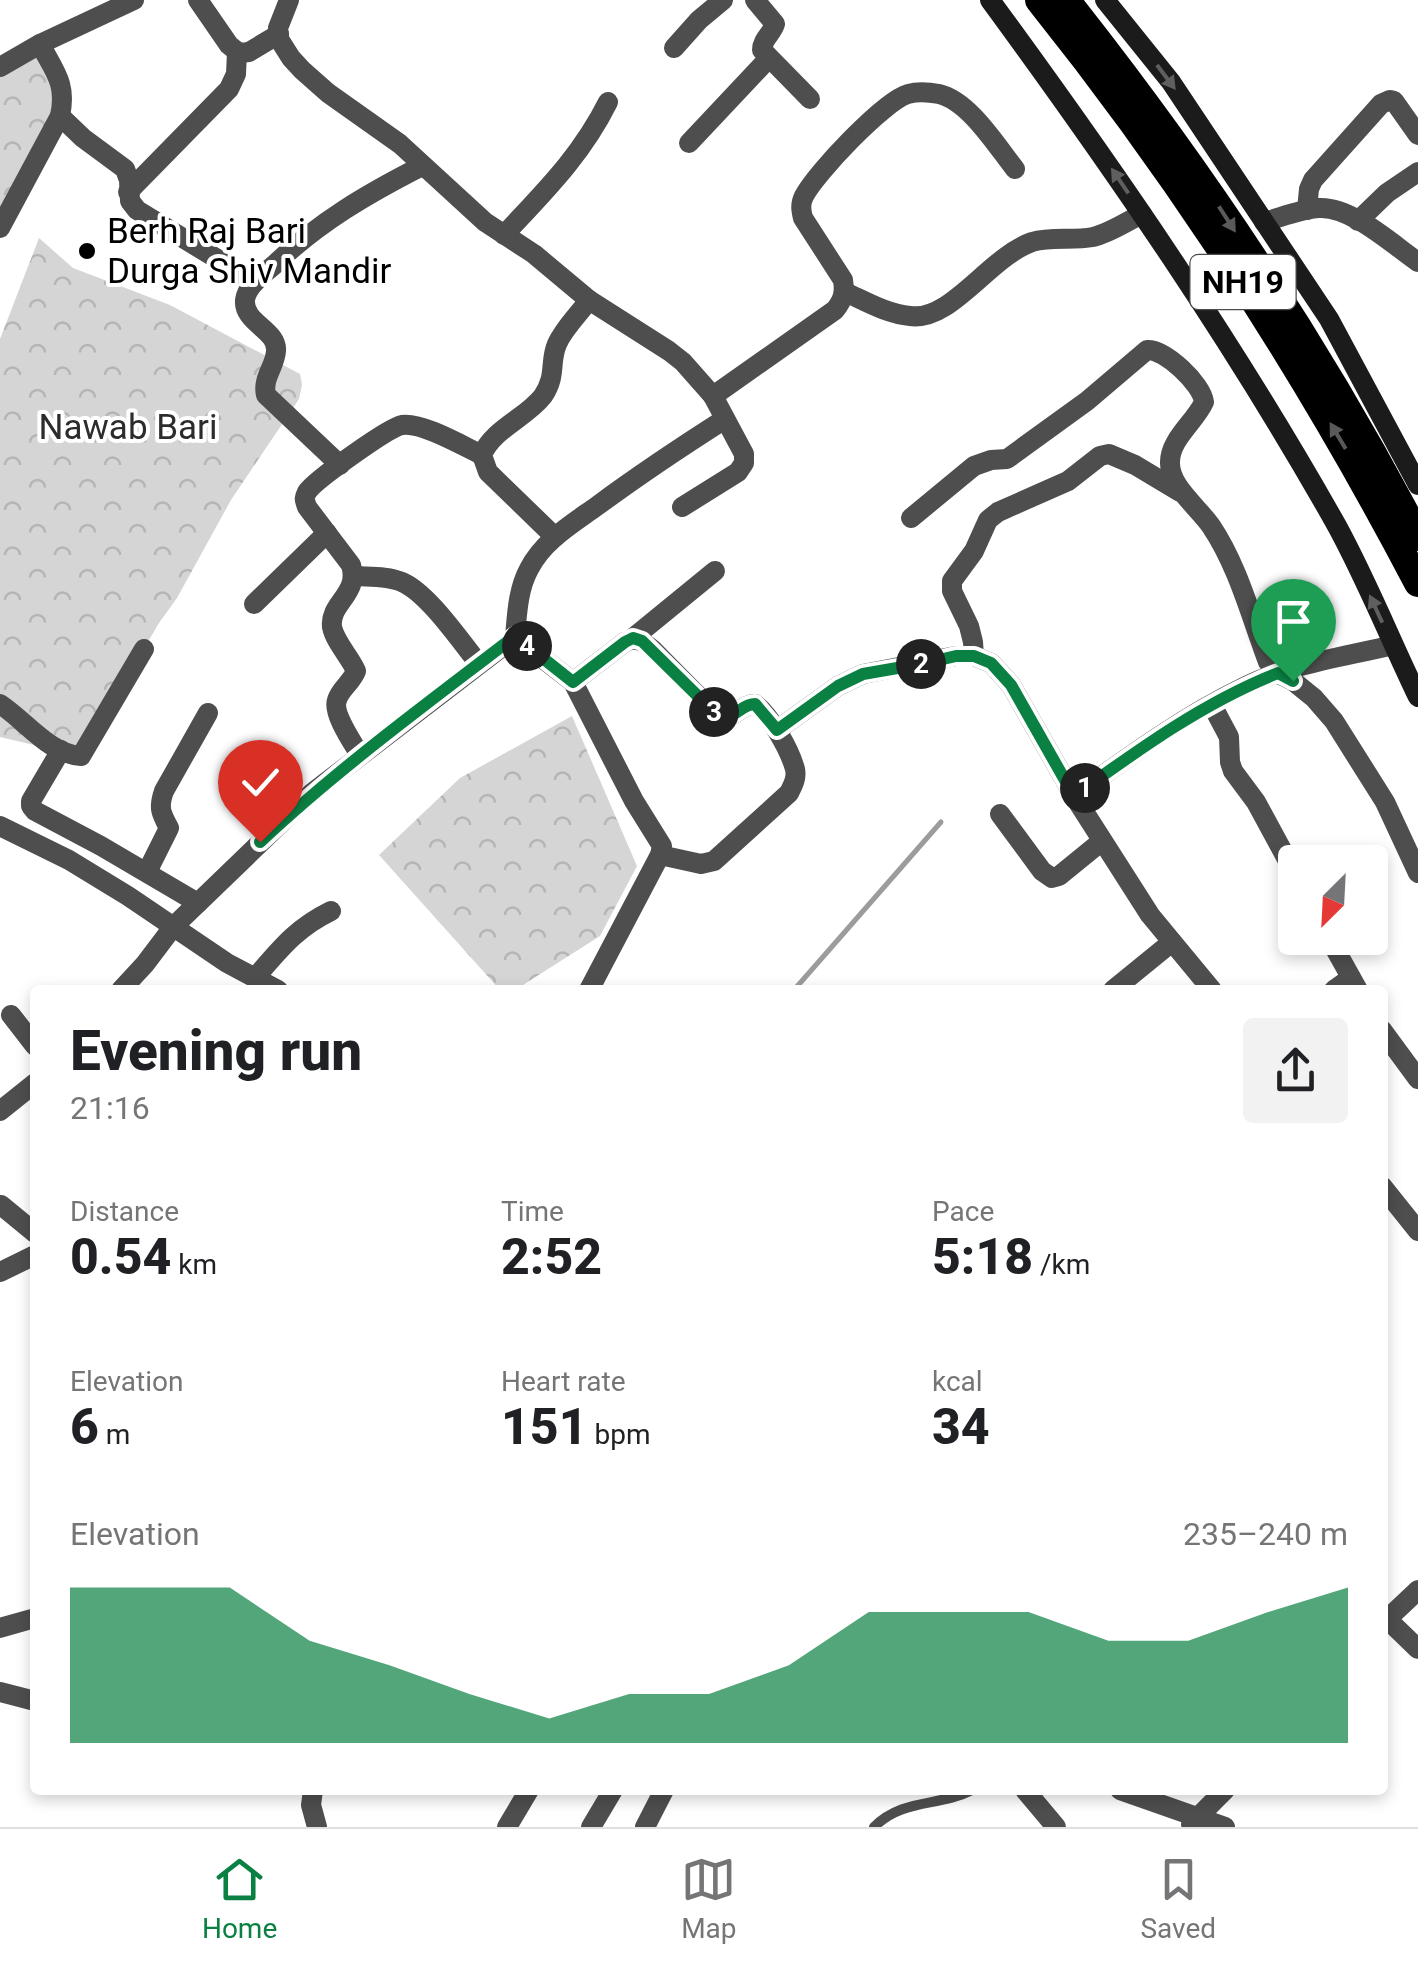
<!DOCTYPE html>
<html lang="en">
<head>
<meta charset="utf-8">
<style>
	:root { --surface:#fff; --page:#f2f2f2; --text:#202124; --muted:#757577; --line:#e0e0e0; --accent:#0b8043 }
	body { margin:0; font-family:Roboto,sans-serif; background:var(--page); color:var(--text); height:100vh; display:flex; flex-direction:column; font-size:38px; white-space:nowrap }
	* { box-sizing:border-box; margin:0 }
	p { font-size:32px; color:var(--muted) }
	.icon { flex:none; width:55px; height:55px; fill:none; stroke:currentColor; stroke-width:2; stroke-linecap:round; stroke-linejoin:round }
	.map { position:relative; flex:1; overflow:hidden }
	.panel { position:absolute; left:30px; top:985px; width:1358px; height:810px; display:flex; flex-direction:column; background:var(--surface); border-radius:10px; box-shadow:0 5px 15px #0003 }
	.panel>* { flex:none }
	.needle { width:65px; rotate:204deg }
	.fabs { position:absolute; left:1278px; top:845px; display:grid; gap:20px }
	.fabs a { display:grid; place-items:center; width:110px; height:110px; border-radius:10px; background:var(--surface); box-shadow:0 5px 15px #0003; font-size:50px }
	.pin { position:absolute; display:grid; place-items:center; width:85px; height:85px; color:#fff; margin:-102px -42px; border-radius:50% 50% 50% 0; rotate:-45deg; box-shadow:0 0 10px #0007 }
	.pin .icon { rotate:45deg }
	.km { position:absolute; width:50px; height:50px; margin:-25px; border-radius:50%; background:#222; color:#fff; font-size:28px; line-height:50px; text-align:center }
	.round { display:grid; place-items:center; flex:none; width:105px; height:105px; border-radius:10px; background:var(--page) }
	.headline { display:flex; align-items:center; justify-content:space-between; height:170px; padding:0 40px }
	h1 { font-size:55px; font-weight:800; line-height:75px }
	.stats { display:grid; grid-template-columns:repeat(3,1fr); gap:15px; height:170px; padding:10px 40px }
	.stats div { display:grid; align-content:center }
	.stats b { font-size:50px; font-weight:800 }
	.stats small { font-size:28px; font-weight:400 }
	.stats p { font-size:28px }
	.chart { height:280px; padding:20px 40px }
	.chart p { display:flex; justify-content:space-between }
	.chart svg { width:100%; height:180px; margin-top:10px; fill:var(--accent); opacity:.7 }
	.dock { display:flex; justify-content:space-around; align-items:center; height:140px; border-top:2px solid var(--line); background:var(--surface); font-size:28px; color:var(--muted) }
	.dock a { display:grid; justify-items:center; gap:5px }
	.dock .on { color:var(--accent) }
	.map>svg:first-child { display:block }
</style>
</head>
<body>
<div class="map">
<svg width="1418" height="1827" viewBox="0 0 1418 1827">
	<defs>
		<pattern id="park-crowns" width="20" height="18" patternUnits="userSpaceOnUse" patternTransform="scale(2.5)"><rect width="20" height="18" fill="#d5d5d5"/><path d="M2 6a3 3 0 1 1 6 0M12 15a3 3 0 1 1 6 0" fill="none" stroke="#b5b5b5"/></pattern>
	</defs>
	<rect width="100%" height="100%" fill="#fff"/>
	<g fill="url(#park-crowns)">
		<polygon points="40,44 64,97 0,233 0,62"/>
		<polygon points="39,238 73,268 170,305 300,374 302,385 299,399 231,500 177,598 159,623 81,756 0,737 0,339"/>
		<polygon points="572,716 637,866 600,936 515,990 500,990 379,855 460,778"/>
	</g>
	<g fill="none" stroke-linecap="round" stroke-linejoin="round">
		<polyline stroke="#9c9c9c" stroke-width="5" points="794,990 941,822"/>
		<path stroke="#4e4e4e" stroke-width="10" d="M874 1827C903 1798 939 1807 972 1790"/>
		<g stroke="#4e4e4e" stroke-width="20">
			<polyline points="198,0 229,45 239,53 249,52 279,34"/>
			<polyline points="289,0 278,28 279,39 291,58 302,70 328,93 400,144 485,222 534,254 589,300 669,351 683,362 713,396"/>
			<path d="M755 0 775 24C772 34 762 39 762 50L810 99"/>
			<polyline points="674,48 699,20 723,0"/>
			<polyline points="0,67 40,44 134,0"/>
			<polyline points="60,116 83,138 125,169 129,180 130,201 137,210 255,282"/>
			<polyline points="689,143 768,59"/>
			<polyline points="128,192 229,89 236,74 237,52"/>
			<polyline points="1307,210 1309,189 1313,180 1381,104 1390,100 1394,101 1418,135"/>
			<polyline points="1358,221 1387,193 1418,172"/>
			<path d="M1264 222C1282 217 1301 209 1319 208 1351 206 1392 244 1418 262"/>
			<path d="M0 228 60 116C67 84 55 72 40 44"/>
			<path d="M504 235C545 191 581 156 608 102"/>
			<path d="M845 292C865 301 887 314 910 316 951 322 989 257 1032 242 1052 236 1072 241 1093 237 1110 233 1126 222 1142 214"/>
			<path d="M340 465 266 395C262 378 275 367 276 351 278 330 243 323 245 300 247 285 264 274 274 265 319 222 367 194 422 166"/>
			<path d="M682 507 738 472 744 463V454L713 396 835 310C843 300 845 293 843 280L803 218C801 210 800 204 804 196 816 173 884 101 908 94 918 91 929 92 939 94 969 101 996 145 1015 169"/>
			<path d="M911 518 974 466 991 460 1007 459 1087 401 1147 350C1165 349 1202 384 1204 402 1195 422 1170 439 1170 462 1169 486 1198 507 1211 526 1238 566 1251 617 1268 662L1277 673 1293 681 1314 698 1334 721 1385 802 1418 873"/>
			<path d="M555 537 488 472 482 455C493 429 526 418 543 396 557 375 549 363 557 344 564 328 579 314 589 300"/>
			<path d="M355 576C370 577 388 576 402 582 428 593 461 642 479 664"/>
			<polyline points="254,604 327,533"/>
			<polyline points="515,637 573,682 634,801 662,846 660,855 589,990"/>
			<polyline points="633,638 715,571"/>
			<polyline points="974,656 973,642 969,626 952,591 952,581 974,551 988,520 998,512 1068,481 1100,456 1109,454 1135,465 1180,492"/>
			<path d="M573 682 625 642C637 637 642 641 652 649L716 714C733 723 740 704 755 704 771 717 789 748 795 769 797 778 793 785 789 793L714 861 701 864 660 855"/>
			<path d="M0 704C26 721 49 754 81 756L144 649"/>
			<polyline points="1212,705 1229,737 1230,762 1233,771 1256,802 1295,874"/>
			<polyline points="777,730 838,686 863,674 956,656 974,656 991,663 1011,685 1074,796 1150,915 1212,990"/>
			<polyline points="61,750 31,801 31,806 35,811 101,846 198,903"/>
			<path d="M360 755C353 743 332 713 337 700 340 689 352 682 356 671 350 657 335 642 332 627 329 603 360 594 351 565L307 507C305 500 303 500 307 492 315 480 388 428 402 425 422 422 463 446 482 455"/>
			<path d="M1074 796C1128 757 1184 716 1244 687 1290 664 1344 657 1393 645"/>
			<polyline points="1000,814 1042,871 1052,878 1059,876 1102,841"/>
			<polyline points="0,826 69,860 128,896 227,963 278,990"/>
			<path d="M147 872 169 828C161 813 158 808 164 791L208 713"/>
			<polyline points="1329,938 1358,990"/>
			<path d="M255 978C280 949 296 928 331 911"/>
			<path d="M121 990 145 964 173 927 312 793 515 637C517 614 518 589 529 569 543 541 572 524 597 506 639 475 681 447 725 419"/>
			<polyline points="1113,990 1172,942"/>
			<polyline points="1334,990 1351,978"/>
			<polyline points="11,1015 35,1046"/>
			<polyline points="1382,1030 1418,1079"/>
			<polyline points="0,1111 35,1083"/>
			<polyline points="1382,1186 1418,1231"/>
			<polyline points="1,1205 35,1233"/>
			<polyline points="0,1272 35,1255"/>
			<polyline points="1387,1619 1418,1649"/>
			<polyline points="1382,1624 1418,1590"/>
			<polyline points="0,1628 35,1618"/>
			<polyline points="0,1692 35,1701"/>
			<polyline points="313,1790 311,1805 317,1827"/>
			<polyline points="1025,1790 1056,1827"/>
			<polyline points="1120,1790 1225,1827"/>
			<polyline points="1191,1824 1225,1790"/>
			<polyline points="507,1827 529,1790"/>
			<polyline points="591,1827 613,1790"/>
			<polyline points="645,1827 664,1790"/>
		</g>
		<g stroke="#1b1b1b" stroke-width="20">
			<path d="M990 0C1114 169 1234 343 1337 526 1367 581 1391 641 1418 697"/>
			<polyline points="1105,0 1171,82 1329,319 1418,485"/>
		</g>
		<g stroke="#000" stroke-width="28">
			<path d="M1039 0C1184 181 1310 377 1418 583"/>
			<path d="M1066 0C1199 168 1319 347 1418 537"/>
		</g>
	</g>
	<defs><path id="oneway-solid" d="M-6-.8H1V-3.2L6.5 0L1 3.2V.8H-6Z" transform="scale(2.5)"/></defs>
	<g fill="#5f5f5f">
		<use href="#oneway-solid" transform="translate(1166 77) rotate(53)"/>
		<use href="#oneway-solid" transform="translate(1120 181) rotate(-124)"/>
		<use href="#oneway-solid" transform="translate(1376 609) rotate(-115)"/>
	</g>
	<g fill="#595959">
		<use href="#oneway-solid" transform="translate(1227 219) rotate(57)"/>
		<use href="#oneway-solid" transform="translate(1338 436) rotate(-121)"/>
	</g>
	<g fill="none" stroke-linecap="round" stroke-linejoin="round">
		<defs>
			<path id="route" d="M260 842C340 767 428 703 515 636L573 682 625 642 633 638 642 641 716 714C733 723 740 704 755 704L777 730 838 686 863 674 926 663 956 656H974L991 663 1011 685 1074 796C1138 750 1204 702 1278 673L1293 681"/>
		</defs>
		<use href="#route" stroke="#fff" stroke-width="20"/>
		<use href="#route" stroke="#0b8043" stroke-width="12"/>
	</g>
	<circle fill="#000" stroke="#fff" stroke-width="4" cx="87" cy="251" r="10"/>
	<g text-anchor="middle" dominant-baseline="central" stroke-width="8" stroke-linejoin="round" paint-order="stroke">
		<rect fill="#fff" stroke="#4c4c4c" stroke-width="2.5" x="1190.5" y="255" width="105" height="54" rx="8"/>
		<g font-size="32" font-weight="bold" fill="#000">
			<text x="1243" y="282">NH19</text>
		</g>
		<g font-size="35" fill="#000" stroke="#fff" text-anchor="start">
			<text x="107" y="231">Berh Raj Bari<tspan x="107" dy="40">Durga Shiv Mandir</tspan></text>
		</g>
		<g font-size="35" fill="#2c2c2c" stroke="#fff">
			<text x="128" y="427">Nawab Bari</text>
		</g>
	</g>
</svg>
<div class="fabs">
<a><svg class="needle" viewBox="-14 -14 28 28"><path d="M0-13l5 13h-10z" fill="#e53935"/><path d="M0 13l5-13h-10z" fill="#757577"/></svg></a>
</div>
<div class="pin" style="left:1293px;top:681px;background:#1e9e55"><svg class="icon" aria-label="arrive" viewBox="0 0 24 24"><path d="M6 21V4h12l-3 4 3 4H6"/></svg></div>
<div class="pin" style="left:260px;top:842px;background:#d93025"><svg class="icon" aria-label="check" viewBox="0 0 24 24"><path d="M5 12l5 5 9-10"/></svg></div>
<b class="km" style="left:1085px;top:788px">1</b>
<b class="km" style="left:921px;top:664px">2</b>
<b class="km" style="left:714px;top:712px">3</b>
<b class="km" style="left:527px;top:646px">4</b>
<section class="panel">
<div class="headline"><div><h1>Evening run</h1><p>21:16</p></div><a class="round"><svg class="icon" aria-label="share" viewBox="0 0 24 24"><path d="M12 15V3M7 8l5-5 5 5M5 13v7h14v-7"/></svg></a></div>
<div class="stats">
<div><p>Distance</p><b>0.54<small> km</small></b></div>
<div><p>Time</p><b>2:52</b></div>
<div><p>Pace</p><b>5:18<small> /km</small></b></div>
</div>
<div class="stats">
<div><p>Elevation</p><b>6<small> m</small></b></div>
<div><p>Heart rate</p><b>151<small> bpm</small></b></div>
<div><p>kcal</p><b>34</b></div>
</div>
<div class="chart"><p><span>Elevation</span>235–240 m</p>
<svg viewBox="0 0 160 44" preserveAspectRatio="none"><path d="M0 44V6L10 6L20 6L30 19L40 25L50 32L60 38L70 32L80 32L90 25L100 12L110 12L120 12L130 19L140 19L150 12L160 6V44z"/></svg>
</div>
</section>
</div>
<nav class="dock">
<a class="on"><svg class="icon" aria-label="home" viewBox="0 0 24 24"><path d="M3 11l9-7 9 7M6 9v11h12V9"/></svg>Home</a>
<a><svg class="icon" aria-label="map" viewBox="0 0 24 24"><path d="M3 6l6-2 6 2 6-2v14l-6 2-6-2-6 2zM9 4v14M15 6v14"/></svg>Map</a>
<a><svg class="icon" aria-label="saved" viewBox="0 0 24 24"><path d="M7 4h10v16l-5-4-5 4z"/></svg>Saved</a>
</nav>
</body>
</html>
